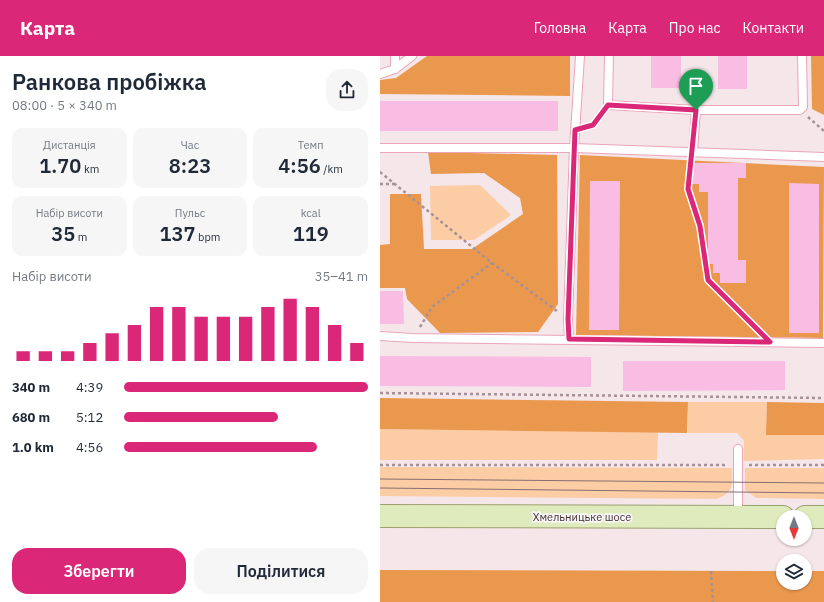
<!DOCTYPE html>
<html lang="uk">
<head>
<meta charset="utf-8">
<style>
	:root { --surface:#fff; --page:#f6f6f7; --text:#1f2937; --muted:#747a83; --accent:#db2777 }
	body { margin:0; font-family:"IBM Plex Sans",sans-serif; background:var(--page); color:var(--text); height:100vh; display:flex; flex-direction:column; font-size:15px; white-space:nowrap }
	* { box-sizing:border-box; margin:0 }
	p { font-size:13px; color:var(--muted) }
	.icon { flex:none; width:22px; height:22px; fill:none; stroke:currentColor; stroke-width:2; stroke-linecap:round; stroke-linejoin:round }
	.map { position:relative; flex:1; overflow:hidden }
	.panel { display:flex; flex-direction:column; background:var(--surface); width:380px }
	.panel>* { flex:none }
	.needle { width:26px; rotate:180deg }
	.fabs { position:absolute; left:396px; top:454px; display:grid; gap:8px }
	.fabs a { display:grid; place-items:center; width:36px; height:36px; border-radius:50%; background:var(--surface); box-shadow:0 1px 3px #0004; font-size:20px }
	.pin { position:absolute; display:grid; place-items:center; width:34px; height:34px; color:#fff; margin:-41px -17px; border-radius:50% 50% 50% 0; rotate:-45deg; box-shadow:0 0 4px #0007 }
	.pin .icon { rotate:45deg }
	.round { display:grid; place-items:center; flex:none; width:42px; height:42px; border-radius:16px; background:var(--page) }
	.headline { display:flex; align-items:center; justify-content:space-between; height:68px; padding:0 12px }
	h1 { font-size:22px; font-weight:600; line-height:30px }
	.metrics { display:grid; grid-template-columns:repeat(3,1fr); gap:6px; height:68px; padding:4px 12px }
	.metrics div { display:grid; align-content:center; border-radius:10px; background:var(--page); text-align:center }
	.metrics b { font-size:20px; font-weight:600 }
	.metrics small { font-size:11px; font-weight:400 }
	.metrics p { font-size:11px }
	.chart { height:112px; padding:8px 12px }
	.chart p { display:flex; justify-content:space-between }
	.chart svg { width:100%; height:72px; margin-top:4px; stroke:var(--accent); stroke-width:6 }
	.cta { display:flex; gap:8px; margin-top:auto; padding:8px 12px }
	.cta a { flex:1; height:46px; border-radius:16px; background:var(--accent); color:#fff; font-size:16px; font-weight:600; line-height:46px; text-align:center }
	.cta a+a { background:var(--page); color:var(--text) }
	ul { padding:0 12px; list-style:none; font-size:13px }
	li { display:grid; grid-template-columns:64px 48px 1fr; align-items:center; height:30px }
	li i { height:10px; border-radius:5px; background:var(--accent) }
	header { display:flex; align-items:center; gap:24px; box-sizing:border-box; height:56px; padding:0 20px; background:var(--accent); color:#fff }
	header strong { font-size:19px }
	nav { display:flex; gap:22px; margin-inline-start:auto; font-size:14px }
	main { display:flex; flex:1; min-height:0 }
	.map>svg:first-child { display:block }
</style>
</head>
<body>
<header>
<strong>Карта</strong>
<nav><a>Головна</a><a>Карта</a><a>Про нас</a><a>Контакти</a></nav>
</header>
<main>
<section class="panel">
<div class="headline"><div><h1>Ранкова пробіжка</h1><p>08:00 · 5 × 340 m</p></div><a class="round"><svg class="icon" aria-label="share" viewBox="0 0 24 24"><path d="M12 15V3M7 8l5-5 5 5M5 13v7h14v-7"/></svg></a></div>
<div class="metrics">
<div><p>Дистанція</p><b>1.70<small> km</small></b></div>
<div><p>Час</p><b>8:23</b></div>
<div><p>Темп</p><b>4:56<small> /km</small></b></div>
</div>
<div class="metrics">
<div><p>Набір висоти</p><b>35<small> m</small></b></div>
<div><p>Пульс</p><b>137<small> bpm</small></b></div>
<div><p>kcal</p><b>119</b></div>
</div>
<div class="chart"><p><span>Набір висоти</span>35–41 m</p>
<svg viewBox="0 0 160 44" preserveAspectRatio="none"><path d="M5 44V38M15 44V38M25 44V38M35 44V33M45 44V27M55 44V22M65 44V11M75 44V11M85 44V17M95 44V17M105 44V17M115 44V11M125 44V6M135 44V11M145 44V22M155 44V33"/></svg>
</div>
<ul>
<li><b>340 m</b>4:39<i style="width:100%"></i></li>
<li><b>680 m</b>5:12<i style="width:63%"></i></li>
<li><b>1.0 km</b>4:56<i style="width:79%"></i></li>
</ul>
<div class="cta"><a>Зберегти</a><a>Поділитися</a></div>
</section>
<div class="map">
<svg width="444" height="546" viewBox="0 0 444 546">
	<rect width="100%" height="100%" fill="#f5e6ea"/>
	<g fill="#fccca5">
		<polygon points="100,129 131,159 94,184 51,184 50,130"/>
		<polygon points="308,346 387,346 386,379 444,379 444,403 364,405 364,385 357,377 308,377"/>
		<polygon points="0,373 278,376 277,404 0,404"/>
		<path d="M0 411 352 412C352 430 355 435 337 443L0 440Z"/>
		<polygon points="365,412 444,412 444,443 376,442 365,434"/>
	</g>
	<g fill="#ea984d">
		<polygon points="47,0 190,0 190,40 0,38 0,24 16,22"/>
		<polygon points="431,0 444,0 444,59 432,53"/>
		<polygon points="48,96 177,99 178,248 158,276 60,277 27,243 25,232 0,232 0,189 10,188 10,138 41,138 44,193 92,193 143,158 140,142 104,117 51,118"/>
		<polygon points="200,99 444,111 443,282 196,279"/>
		<polygon points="0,342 308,346 307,377 0,373"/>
		<polygon points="387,346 444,347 444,379 386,379"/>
		<polygon points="0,514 403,515 403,527 425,527 425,515 444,515 444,546 0,546"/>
	</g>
	<g fill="#f9bde3">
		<rect x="271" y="0" width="30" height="32"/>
		<rect x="338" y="0" width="29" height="33"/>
		<rect x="0" y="45" width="178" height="30"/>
		<polygon points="312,107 366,107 366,122 358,122 358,204 366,204 366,227 340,227 340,217 333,217 333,208 328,208 328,136 319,136 319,128 312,128"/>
		<polygon points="210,125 240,125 239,274 209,274"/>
		<polygon points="409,127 439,128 439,277 409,277"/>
		<polygon points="0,235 23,235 24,268 0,268"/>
		<polygon points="0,300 211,301 211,331 0,330"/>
		<polygon points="243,305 405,305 405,334 243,335"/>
	</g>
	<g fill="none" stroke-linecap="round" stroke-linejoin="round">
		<defs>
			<g id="service">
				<polyline points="229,0 228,49 316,54 420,54 423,51 422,0"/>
				<polyline points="15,13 15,0"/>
				<polyline points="0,18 15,13 32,0"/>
				<polyline points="0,92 194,92 444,101"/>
				<polyline points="313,96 316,54"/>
				<polyline points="0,280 33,282 444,287"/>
				<polyline points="189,283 188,263 194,92 200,0"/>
				<polyline points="358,393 358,461"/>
			</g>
			<g id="primary">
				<polyline points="0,460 403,461"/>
				<polyline points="425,461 444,461"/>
			</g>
		</defs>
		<use href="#service" stroke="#eaa5b8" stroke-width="10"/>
		<use href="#primary" stroke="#9ca06f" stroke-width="24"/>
		<g stroke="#a59197" stroke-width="2.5" stroke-dasharray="3 3" stroke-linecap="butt">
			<polyline points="428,61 444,75"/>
			<polyline points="207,70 213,69 222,57"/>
			<polyline points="311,106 308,133 320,170 328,223 378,274"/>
			<polyline points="0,116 112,207 177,255"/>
			<polyline points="0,128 15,128"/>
			<polyline points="40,271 52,251 112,207"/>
			<polyline points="0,337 444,342"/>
			<polyline points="0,409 348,409"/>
			<polyline points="369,409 444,409"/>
			<polyline points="331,515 333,546"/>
		</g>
		<use href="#service" stroke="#fff" stroke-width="8"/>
		<use href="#primary" stroke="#dfebbc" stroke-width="22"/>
		<g stroke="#856f75" stroke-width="1">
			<polyline points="0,423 444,427"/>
			<polyline points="0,432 444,437"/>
		</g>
	</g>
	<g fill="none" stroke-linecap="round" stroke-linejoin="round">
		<defs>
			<polygon id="route" points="228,49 316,54 308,133 320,170 328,224 390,286 189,283 188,263 195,74 213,69"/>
		</defs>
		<use href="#route" stroke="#fff" stroke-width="8"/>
		<use href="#route" stroke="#db2777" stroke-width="5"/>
	</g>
	<g text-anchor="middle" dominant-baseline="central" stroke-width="3.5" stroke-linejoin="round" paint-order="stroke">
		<g font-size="11" fill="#472c34" stroke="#f8f8f8">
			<text x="202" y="461">Хмельницьке шосе</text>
		</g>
	</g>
</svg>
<div class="fabs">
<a><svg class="needle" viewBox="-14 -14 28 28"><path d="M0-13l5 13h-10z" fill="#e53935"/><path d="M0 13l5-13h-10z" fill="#747a83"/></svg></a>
<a><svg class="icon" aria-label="layers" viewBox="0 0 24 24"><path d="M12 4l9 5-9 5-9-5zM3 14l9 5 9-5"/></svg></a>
</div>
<div class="pin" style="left:316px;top:54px;background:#1e9e55"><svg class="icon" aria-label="arrive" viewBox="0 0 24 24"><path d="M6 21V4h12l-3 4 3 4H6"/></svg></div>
</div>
</main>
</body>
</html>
